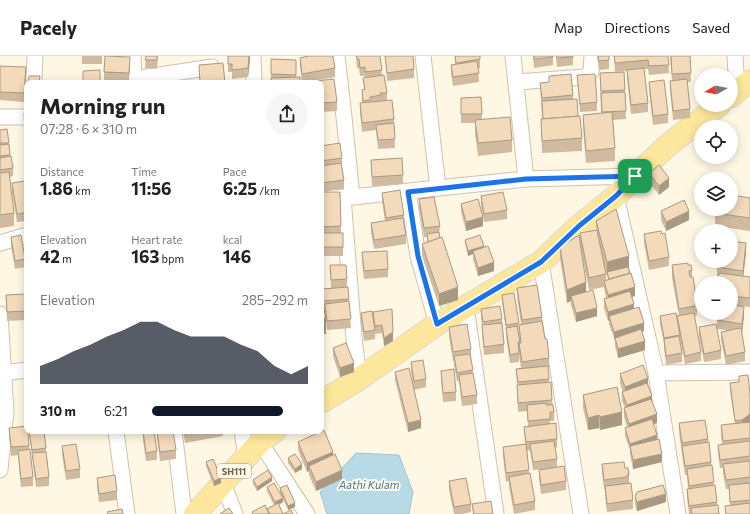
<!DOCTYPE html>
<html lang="en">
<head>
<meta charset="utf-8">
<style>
	:root { --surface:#fff; --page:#f6f6f6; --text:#222; --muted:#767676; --line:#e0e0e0; --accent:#111827 }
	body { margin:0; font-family:Commissioner,sans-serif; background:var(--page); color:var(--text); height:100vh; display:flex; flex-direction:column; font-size:15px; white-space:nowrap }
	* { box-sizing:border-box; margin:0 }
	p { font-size:13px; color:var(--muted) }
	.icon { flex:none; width:22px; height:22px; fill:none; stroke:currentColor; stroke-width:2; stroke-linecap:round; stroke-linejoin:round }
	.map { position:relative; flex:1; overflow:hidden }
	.panel { position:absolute; left:24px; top:24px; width:300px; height:354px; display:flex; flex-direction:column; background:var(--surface); border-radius:8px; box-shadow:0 2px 10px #0003 }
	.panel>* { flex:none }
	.needle { width:26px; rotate:261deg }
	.fabs { position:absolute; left:694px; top:12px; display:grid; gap:8px }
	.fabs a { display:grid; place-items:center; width:44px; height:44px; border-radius:50%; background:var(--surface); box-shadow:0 2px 10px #0003; font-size:20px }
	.pin { position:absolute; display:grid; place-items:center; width:34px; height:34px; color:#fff; margin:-17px; border-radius:8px; box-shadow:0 2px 6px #0006 }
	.round { display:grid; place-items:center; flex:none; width:42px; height:42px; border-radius:21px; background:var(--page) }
	.head { display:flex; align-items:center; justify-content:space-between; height:68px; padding:0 16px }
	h1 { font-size:22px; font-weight:700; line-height:30px }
	.figures { display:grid; grid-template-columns:repeat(3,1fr); gap:6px; height:68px; padding:4px 16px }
	.figures div { display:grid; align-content:center }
	.figures b { font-size:17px; font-weight:700 }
	.figures small { font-size:11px; font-weight:400 }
	.figures p { font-size:11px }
	.chart { height:112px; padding:8px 16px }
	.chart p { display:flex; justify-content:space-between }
	.chart svg { width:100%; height:72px; margin-top:4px; fill:var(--accent); opacity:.7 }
	ul { padding:0 16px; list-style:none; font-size:13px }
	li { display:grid; grid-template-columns:64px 48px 1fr; align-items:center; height:30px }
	li i { height:10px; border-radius:5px; background:var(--accent) }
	header { display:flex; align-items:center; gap:24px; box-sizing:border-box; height:56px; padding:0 20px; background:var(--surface); border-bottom:1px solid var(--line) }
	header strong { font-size:19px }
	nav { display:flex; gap:22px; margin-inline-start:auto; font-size:14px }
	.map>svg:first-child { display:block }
</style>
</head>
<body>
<header>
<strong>Pacely</strong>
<nav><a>Map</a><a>Directions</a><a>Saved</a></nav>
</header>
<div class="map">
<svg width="750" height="458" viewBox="0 0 750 458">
	<rect width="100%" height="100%" fill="#fdf7e4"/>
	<polygon fill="#b8d9e6" stroke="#9ec6d8" points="356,397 399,399 413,436 409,458 327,458 320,436"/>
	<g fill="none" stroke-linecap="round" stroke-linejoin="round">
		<defs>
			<g id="minor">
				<polyline points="133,0 134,27"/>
				<polyline points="253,0 254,27"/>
				<polyline points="337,0 344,61 352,141"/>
				<polyline points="423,0 438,132 526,123 635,120"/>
				<polyline points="513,0 526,123"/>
				<polyline points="735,0 737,35"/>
				<polyline points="34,23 35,0"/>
				<polyline points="134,23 212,11"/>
				<polyline points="516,26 585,21 591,16 592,0"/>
				<polyline points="0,61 27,61"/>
				<polyline points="408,136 418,200 437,268"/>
				<polyline points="616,140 656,317 678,458"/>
				<polyline points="343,141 354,282 359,323"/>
				<polyline points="321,142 352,141 438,132"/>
				<polyline points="0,187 27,179"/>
				<polyline points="541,206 581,458"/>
				<polyline points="466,251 496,458"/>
				<polyline points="0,258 6,355 0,414"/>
				<polyline points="3,317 27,314"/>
				<polyline points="656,317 750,316"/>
				<polyline points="116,375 127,458"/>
				<polyline points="174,375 184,458"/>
				<polyline points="242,375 246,401"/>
				<polyline points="260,386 307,458"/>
				<polyline points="223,427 235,458"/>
			</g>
			<g id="primary">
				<polyline points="731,40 750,25"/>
				<polyline points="321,346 359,323 437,268 541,206 579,170 616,140 635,120 667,90 719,49"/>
				<polyline points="195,458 260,386 275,375"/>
			</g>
		</defs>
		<use href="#minor" stroke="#d0c2ad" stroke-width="17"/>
		<use href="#primary" stroke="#ded9d3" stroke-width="24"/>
		<use href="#minor" stroke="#fff" stroke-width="15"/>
		<use href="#primary" stroke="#fce79c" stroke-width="22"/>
	</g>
	<g fill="#d0bba1" fill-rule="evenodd">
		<rect x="82" y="0" width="20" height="8"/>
		<polygon points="146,0 158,0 157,13 145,12"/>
		<polygon points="228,0 250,0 248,21 232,23 232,16 228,16"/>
		<polygon points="309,0 333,0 335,12 335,21 307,26 334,23 337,46 337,55 321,56 321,27 306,27 306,26 302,27 300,10 300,2"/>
		<polygon points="356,0 380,0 382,20 387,37 387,44 394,63 395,92 378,93 376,74 362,76 360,56 360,47 362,47 362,34 364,34 363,22 365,22 365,20 360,20 359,12 357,12"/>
		<polygon points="385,0 413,0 414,13 414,22 387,25"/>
		<polygon points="455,0 480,0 480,12 478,12 479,26 453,30 451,18 451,9 455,8"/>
		<polygon points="533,0 553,0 553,9 534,12"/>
		<polygon points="556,0 573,0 573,9 557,11"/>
		<polygon points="597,0 609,0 609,13 599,14"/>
		<polygon points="614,0 668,0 669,17 649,19 648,13 644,13 648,47 648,56 631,58 627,23 627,15 615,16"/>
		<polygon points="670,0 690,0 691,26 687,26 690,53 690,62 673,64 670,33 670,25 672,24"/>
		<polygon points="271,3 296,4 296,22 271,27"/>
		<polygon points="0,10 26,20 24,46 0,44"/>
		<polygon points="130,10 129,26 104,25 104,16"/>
		<polygon points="624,16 626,63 613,64 615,92 615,105 586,107 583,71 583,59 601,57 600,17"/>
		<polygon points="577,19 597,46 597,55 580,56"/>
		<polygon points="549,20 573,39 573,43 578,60 582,82 582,95 542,97 541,63 542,63 540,27 549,26"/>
		<polygon points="649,26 668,58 668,67 653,69 649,35"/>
		<polygon points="481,41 482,64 512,84 512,96 478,100 475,77 475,67 461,67 461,42"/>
		<polygon points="24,57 27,57 27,87 25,87"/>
		<polygon points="7,73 10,100 13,112 13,120 9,121 14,157 14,170 0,172 0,74"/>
		<polygon points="321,90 342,102 342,109 344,124 344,133 321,136"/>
		<polygon points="371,104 403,119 403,128 372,130"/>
		<polygon points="649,117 669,131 659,139 649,126"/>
		<polygon points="25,118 27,118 27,165 17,166 12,136 12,127 25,125"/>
		<polygon points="321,136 340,136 341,177 343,186 343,200 321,200"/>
		<polygon points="382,137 404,159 404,163 406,179 406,188 374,193 371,176 371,167 385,165 382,145"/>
		<polygon points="481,140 507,154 507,163 484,166 481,149"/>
		<polygon points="750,142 750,175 715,170 715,157"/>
		<polygon points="419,143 440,170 439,178 458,244 439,250 422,200 422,188 427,186 427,181 424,181 419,152"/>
		<polygon points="461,148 483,170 466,175 461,156"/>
		<polygon points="661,155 689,164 666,175 661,164"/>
		<path d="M596 165 629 211 635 240 632 241 634 252 644 275 642 276 645 294 618 302 615 290V284L609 268V264L608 265 604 252V243L606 242 604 231 589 234 580 189V177L596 174ZM602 200 608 223 606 224V218Z"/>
		<polygon points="644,178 669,201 669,210 649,214 644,187"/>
		<polygon points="11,181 25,203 25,211 15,213 11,190"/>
		<polygon points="465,184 484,191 494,215 478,220 473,203 473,198 468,200 465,188"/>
		<polygon points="560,191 586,236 597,260 576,266 571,249 571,245 567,247 560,203"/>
		<polygon points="362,196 388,213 388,221 364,223 362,205"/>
		<polygon points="746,196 743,220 750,221 750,251 739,250 744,259 742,277 745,296 745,305 726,309 721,284 721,276 727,274 717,273 717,264 731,257 731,227 719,220 717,220 717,211"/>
		<polygon points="330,209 347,223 347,231 349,243 351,272 327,274 326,262 326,278 322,247 322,233 331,232"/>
		<polygon points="672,209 688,209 692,214 692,221 697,247 697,259 695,260 695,262 701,296 701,305 685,308 680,281 682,297 682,306 666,309 664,292 664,287 660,268 660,260 677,267 677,260 679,260 672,222"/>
		<polygon points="517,232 542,261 542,265 545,283 549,302 549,311 548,311 549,326 554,356 554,365 550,365 550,368 557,383 557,391 555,392 557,403 557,411 566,425 566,434 541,438 539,423 539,414 551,412 533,414 530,394 527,395 529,418 535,445 535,454 514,458 509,430 509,425 506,426 503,400 503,391 525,388 524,371 528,370 527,355 518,356 517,338 517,329 516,313 521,312 519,299 519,306 510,307 506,281 506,274 502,247 502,239 519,267 518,276 520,287 519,277 519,269 521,268 517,241"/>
		<polygon points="26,236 27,236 27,252 26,245"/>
		<polygon points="6,239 26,255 26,264 7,265"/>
		<polygon points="481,253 502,263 504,288 504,297 484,299 482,278 482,269 481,261"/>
		<polygon points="373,256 393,285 384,290 382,277 375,278 375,277 375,283 364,285 361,265 361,257 373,264"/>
		<polygon points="449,271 471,293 471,300 473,317 477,339 477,348 462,350 459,325 457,325 454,309 454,305 453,305 449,280"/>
		<polygon points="699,271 721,294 721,303 704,306 699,280"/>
		<polygon points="333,292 354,316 340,321 333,300"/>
		<polygon points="411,306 426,323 426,331 414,334 411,315"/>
		<polygon points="441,315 456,336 456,345 443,346 441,323"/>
		<polygon points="395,316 421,372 408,376 395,324"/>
		<polygon points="620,318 648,328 657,367 653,368 662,406 633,413 630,398 630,394 625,380 625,372 627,371 624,361 624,352 625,352 622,345 622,336 623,336 620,327"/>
		<polygon points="739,320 750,339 750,458 725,458 725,450 730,449 729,433 726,433 723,417 723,412 720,412 718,397 718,389 722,388 721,378 721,369 735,367 730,335 730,327 739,326"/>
		<polygon points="583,339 622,369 600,374 599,372 588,374 583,352"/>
		<polygon points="679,367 708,383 711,406 714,430 719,458 689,458 687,442 687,433 688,433 687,419 685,419 682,398 679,376"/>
		<polygon points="9,372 29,390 33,421 33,430 21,431 18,399 11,400 9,381"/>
		<polygon points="29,375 44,375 49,421 49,430 36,431"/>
		<polygon points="157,375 176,394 176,403 160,405 157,382"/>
		<polygon points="183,375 223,375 223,380 185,387"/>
		<polygon points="143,376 157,395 157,404 146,405 143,384"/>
		<polygon points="298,386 333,399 342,423 316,435 309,419 309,415 307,416 298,394"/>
		<polygon points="62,390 80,413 80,422 66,424 62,398"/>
		<polygon points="288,402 302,413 295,417 288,407"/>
		<polygon points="206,406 221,427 214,430 206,410"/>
		<polygon points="602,408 625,412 629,419 629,427 633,444 633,453 607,456 605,439 605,433 604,433 602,417"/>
		<polygon points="97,422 117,435 117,444 99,446 97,431"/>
		<polygon points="253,424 272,425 257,435 253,428"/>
		<polygon points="449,425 471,448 471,456 462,458 454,458 449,434"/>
		<polygon points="267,431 280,437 280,432 295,451 288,454 283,443 283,446 279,448 283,458 293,458 252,458 252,456 267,455 267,453 274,449 267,435"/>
		<polygon points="635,440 666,446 637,455 635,449"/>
		<polygon points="472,448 493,458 473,458"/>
	</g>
	<g fill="#a99983">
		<polygon points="249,0 250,0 250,4 248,21 248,12"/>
		<polygon points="26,11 26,20 24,46 24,37"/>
		<polygon points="669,122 669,131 659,139 659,130"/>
		<polygon points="689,155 689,164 666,175 666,166"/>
		<polygon points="483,161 483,170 466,175 466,166"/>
		<polygon points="746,187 746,196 743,224 743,215"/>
		<polygon points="484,190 484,195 473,195 473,198 468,200 468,195"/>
		<polygon points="629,200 629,213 607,216 607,219 607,206"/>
		<polygon points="494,206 494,215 478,220 478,212"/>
		<polygon points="586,226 586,238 571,240 571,245 567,247 567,234"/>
		<polygon points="458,231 458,244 439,250 439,238"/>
		<polygon points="635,231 635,240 608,247 608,239"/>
		<polygon points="634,248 634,257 609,260 609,264 608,265 608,256"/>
		<polygon points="744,251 744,259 742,277 742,268"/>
		<polygon points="597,252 597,260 576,266 576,257"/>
		<polygon points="326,262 326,278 321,279 321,263"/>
		<polygon points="644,267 644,275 615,284 615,282 614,284 614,276"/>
		<polygon points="393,276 393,285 384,290 384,282"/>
		<polygon points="645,285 645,294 618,302 618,293"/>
		<polygon points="354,307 354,316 340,321 340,312"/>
		<polygon points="648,322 648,331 625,340 625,331"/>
		<polygon points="652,340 652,348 627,358 627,349"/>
		<polygon points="622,356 622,369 600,374 600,361"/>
		<polygon points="657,358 657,367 629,376 629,368"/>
		<polygon points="750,358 750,366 742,372 742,364"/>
		<polygon points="599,359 599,372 588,374 588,362"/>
		<polygon points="421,364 421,372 408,376 408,367"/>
		<polygon points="657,379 657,387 630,393 630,388"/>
		<polygon points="333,396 333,404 309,410 309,415 307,416 307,407"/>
		<polygon points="662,398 662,406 633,413 633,404"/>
		<polygon points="302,408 302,413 295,417 295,413"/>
		<polygon points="342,414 342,423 316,435 316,426"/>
		<polygon points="272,421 272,425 257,435 257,431"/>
		<polygon points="221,422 221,427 214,430 214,425"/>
		<polygon points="666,438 666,446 637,455 637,446"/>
		<polygon points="283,442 283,446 275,451 275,446"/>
		<polygon points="295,447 295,451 288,454 288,450"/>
	</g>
	<g fill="#f2dabb" stroke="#a99983">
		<polygon points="105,0 130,1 129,17 104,16"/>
		<polygon points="146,0 157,0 157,4 145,4"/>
		<polygon points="228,0 249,0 248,12 232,14 232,8 228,8"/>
		<polygon points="309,0 333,0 335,12 302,18 300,2"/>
		<polygon points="356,0 380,0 382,14 365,16 365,11 360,12 359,3 357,3"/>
		<polygon points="385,0 413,0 414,13 387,17"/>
		<polygon points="455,0 480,0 480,3 456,7"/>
		<polygon points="534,0 553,0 553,1 534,3"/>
		<polygon points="556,0 573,0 573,1 557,2"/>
		<polygon points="598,0 609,0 609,4 599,5"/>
		<polygon points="614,0 668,0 669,9 649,10 648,4 615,7"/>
		<polygon points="671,0 690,0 691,17 672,18"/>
		<polygon points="271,3 296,4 296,19 271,18"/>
		<polygon points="477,5 479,17 453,21 451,9"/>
		<polygon points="223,7 225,27 200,27 199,9"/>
		<polygon points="0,10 26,11 24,37 0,36"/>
		<polygon points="644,12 648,47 631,49 627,14"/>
		<polygon points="100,14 100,27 83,27 83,15"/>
		<polygon points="624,16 625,34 601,35 600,17"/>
		<polygon points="571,18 573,39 542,42 540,27 549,26 549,20"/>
		<polygon points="595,18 597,46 580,48 577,19"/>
		<polygon points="384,19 387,37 380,37 381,39 370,41 370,44 363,45 362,34 365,33 363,22"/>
		<polygon points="29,20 40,20 39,27 28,27"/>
		<polygon points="300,21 300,27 271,27 271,22"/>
		<polygon points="334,23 337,46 321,47 321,27 306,27 306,26"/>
		<polygon points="687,23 690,53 673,55 670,25"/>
		<polygon points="664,24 668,58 653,60 649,26"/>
		<polygon points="625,36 626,55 602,56 601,37"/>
		<polygon points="481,41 482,58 461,58 461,42"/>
		<polygon points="577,43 578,60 543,63 542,45"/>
		<polygon points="392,44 394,63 362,67 360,47"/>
		<polygon points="612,56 615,92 586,95 583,59"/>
		<polygon points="24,57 27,57 27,79 25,79"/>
		<polygon points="580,60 582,82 542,85 541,63"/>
		<polygon points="510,61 512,84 478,87 475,64"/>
		<polygon points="394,67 395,83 378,84 376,69"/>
		<polygon points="7,73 9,87 0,87 0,74"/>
		<polygon points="340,87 342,102 321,105 321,90"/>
		<polygon points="9,88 10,99 0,100 0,89"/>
		<polygon points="11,100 13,112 0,114 0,102"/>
		<polygon points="402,102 403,119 372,121 371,104"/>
		<polygon points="341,107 344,124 321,127 321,110"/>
		<polygon points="659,109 669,122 659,130 649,117"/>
		<polygon points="9,116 14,157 0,159 0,117"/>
		<polygon points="25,118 27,118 27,129"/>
		<polygon points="25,125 27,137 27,156 17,158 12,127"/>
		<polygon points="400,134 404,159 386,162 382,137"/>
		<polygon points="321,136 340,136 341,170 321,171"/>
		<polygon points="503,136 507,154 484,158 481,140"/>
		<polygon points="731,139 750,142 750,162 715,157 716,153 731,153"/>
		<polygon points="434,141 440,170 424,172 419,143"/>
		<polygon points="478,143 483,161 466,166 461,148"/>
		<polygon points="684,144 689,155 666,166 661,155"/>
		<polygon points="616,153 629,200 607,206 596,165"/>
		<polygon points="403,162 406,179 374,184 371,167"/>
		<polygon points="597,174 606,218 589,222 580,177"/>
		<polygon points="661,175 662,178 665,177 669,201 649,205 644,178"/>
		<polygon points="439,176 440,182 428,186 427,178"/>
		<rect x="321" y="177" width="22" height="14"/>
		<polygon points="21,179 25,203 15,205 11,181"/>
		<polygon points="480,179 484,190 468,195 465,184"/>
		<polygon points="579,179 586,226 567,234 560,191"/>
		<polygon points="442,181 458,231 439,238 422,188"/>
		<polygon points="731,185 746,187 743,215 717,211 718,205 731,205"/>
		<polygon points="488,190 494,206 478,212 473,195"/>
		<polygon points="387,195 388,213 364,215 362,196"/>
		<polygon points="688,207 688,209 691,209 692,214 689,215 690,221 693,221 697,247 695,247 695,250 679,253 672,209"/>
		<polygon points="330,209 346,209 347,223 331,224"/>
		<polygon points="628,211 630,217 609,223 607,216"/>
		<polygon points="631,217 635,231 608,239 604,225"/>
		<polygon points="719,217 750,221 750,242 731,240 731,227 718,227"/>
		<polygon points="537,229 542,261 522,264 517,232"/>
		<polygon points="348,231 349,243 323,245 322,233"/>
		<polygon points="593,234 597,252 576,257 571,240"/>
		<polygon points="630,235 634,248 608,256 604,243"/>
		<polygon points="514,237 519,267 506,269 502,239"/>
		<polygon points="25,238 26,255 7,256 6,239"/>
		<polygon points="321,240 326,262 321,263"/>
		<polygon points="349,245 351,263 327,265 325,248"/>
		<polygon points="731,248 744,251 742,268 717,264 718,257 731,257"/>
		<polygon points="500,250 502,263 483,266 481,253"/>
		<polygon points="639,251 644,267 614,276 609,260"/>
		<polygon points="392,253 393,276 384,282 382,269 375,270 373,256"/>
		<polygon points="372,255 375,274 364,276 361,257"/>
		<polygon points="676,257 680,279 664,282 660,260"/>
		<polygon points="694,257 701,296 685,300 677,260"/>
		<polygon points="542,265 545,283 547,283 549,302 522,306 519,287 521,287 519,269"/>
		<polygon points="502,267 504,288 484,291 482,269"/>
		<polygon points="467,268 471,293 453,296 449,271"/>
		<polygon points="716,268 721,294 704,298 699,271"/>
		<polygon points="517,270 520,286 518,286 519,297 510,299 506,272"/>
		<polygon points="741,272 745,296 726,300 721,276"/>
		<polygon points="641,273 645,285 618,293 615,282"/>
		<polygon points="679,280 682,297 666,300 664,283"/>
		<polygon points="346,287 354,307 340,312 333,292"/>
		<polygon points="470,298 473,314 457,317 454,300"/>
		<polygon points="423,304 426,323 414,325 411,306"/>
		<polygon points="643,309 648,322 625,331 620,318"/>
		<polygon points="548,310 549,323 518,326 516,313"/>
		<polygon points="409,312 421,364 408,367 395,316"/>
		<polygon points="454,313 456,336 443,337 441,315"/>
		<polygon points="473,317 477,339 462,341 459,319"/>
		<polygon points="748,319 750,339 750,358 742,364 735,365 730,327 739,326 739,320"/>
		<polygon points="551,326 552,344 518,347 517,329"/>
		<polygon points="647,327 652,340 627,349 622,336"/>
		<polygon points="617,331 622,356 600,361 599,359 588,362 583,339"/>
		<polygon points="651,343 657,358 629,368 624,352"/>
		<polygon points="546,347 546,349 553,349 554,356 550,356 550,363 528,365 527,349"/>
		<polygon points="652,363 657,379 630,388 625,372"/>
		<polygon points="705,364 708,383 682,387 679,367"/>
		<polygon points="750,366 750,382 723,385 721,369"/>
		<polygon points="556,367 557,383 526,386 524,371"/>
		<polygon points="27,370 27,375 28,375 29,390 11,391 9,372"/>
		<polygon points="324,374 333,396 307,407 298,386"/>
		<polygon points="29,375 44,375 46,392 32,394"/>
		<polygon points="148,375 154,375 157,395 146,397 143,376"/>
		<polygon points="157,375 173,375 176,394 160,396"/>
		<polygon points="184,375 201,375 185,378"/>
		<polygon points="659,383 662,398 633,404 630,390"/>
		<polygon points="554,385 557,403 533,406 530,388"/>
		<polygon points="750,385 750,400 720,404 718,389"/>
		<polygon points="709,386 711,406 685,410 682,390"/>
		<polygon points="76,388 80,413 66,415 62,390"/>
		<polygon points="526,388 529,414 506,417 503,391"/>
		<polygon points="30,393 33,421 21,423 18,395"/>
		<polygon points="46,396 49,421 36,423 32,397"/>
		<polygon points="295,398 302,408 295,413 288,402"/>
		<polygon points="335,398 342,414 316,426 309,410"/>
		<polygon points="213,403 221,422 214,425 206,406"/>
		<polygon points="750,405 750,421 726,424 723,408"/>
		<polygon points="624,406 625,412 628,412 629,419 627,419 627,421 604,424 602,408"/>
		<polygon points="712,409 714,426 689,430 687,413"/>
		<polygon points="564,410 566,425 541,429 539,414"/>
		<polygon points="268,414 272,421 257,431 253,424"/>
		<polygon points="530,417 535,445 514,449 509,421"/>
		<polygon points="115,419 117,435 99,438 97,422"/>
		<polygon points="466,422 471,448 454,451 449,425"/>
		<polygon points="274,427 283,442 275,446 267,431"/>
		<polygon points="631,427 633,444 607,448 605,430"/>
		<polygon points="750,427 750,444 730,446 729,429"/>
		<polygon points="287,429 295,447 288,450 280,432"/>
		<polygon points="663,429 666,438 637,446 635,440 637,436"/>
		<polygon points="715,429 717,446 689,450 687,433"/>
		<polygon points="491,445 493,458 474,458 472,448"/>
		<polygon points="278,447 283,458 270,458 267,453"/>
		<polygon points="750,447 750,458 726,458 725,450"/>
		<polygon points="265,449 269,458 253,458 252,456"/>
		<polygon points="718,449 719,458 692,458 691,452"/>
		<polygon points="229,452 233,458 220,458"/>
		<polygon points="122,453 123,458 108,458 107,456"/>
		<polygon points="291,454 293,458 283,458"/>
	</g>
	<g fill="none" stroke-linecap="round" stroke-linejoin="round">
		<defs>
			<polygon id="route" points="635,120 616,140 579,170 541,206 437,268 418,200 408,136 526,123"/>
		</defs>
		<use href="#route" stroke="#fff" stroke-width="8"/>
		<use href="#route" stroke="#1a73e8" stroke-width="5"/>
	</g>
	<g text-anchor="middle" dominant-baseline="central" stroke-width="4" stroke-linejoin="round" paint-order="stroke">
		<rect fill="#fffaeb" stroke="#9e8e7a" stroke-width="1" x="217" y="408" width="34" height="14" rx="3"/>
		<g font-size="9" font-weight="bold" fill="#756049">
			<text x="234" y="415">SH111</text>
		</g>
		<g font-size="11" font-style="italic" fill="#457890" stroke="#fffaeb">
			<text x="369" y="428">Aathi Kulam</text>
		</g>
	</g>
</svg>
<div class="fabs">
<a><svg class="needle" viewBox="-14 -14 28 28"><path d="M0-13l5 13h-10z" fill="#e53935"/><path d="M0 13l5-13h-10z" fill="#767676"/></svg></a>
<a><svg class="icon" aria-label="locate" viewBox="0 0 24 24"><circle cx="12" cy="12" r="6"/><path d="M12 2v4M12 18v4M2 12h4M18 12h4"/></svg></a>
<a><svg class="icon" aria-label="layers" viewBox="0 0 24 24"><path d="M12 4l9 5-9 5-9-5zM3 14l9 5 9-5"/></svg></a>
<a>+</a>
<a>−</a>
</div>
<div class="pin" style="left:635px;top:120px;background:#1e9e55"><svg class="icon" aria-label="arrive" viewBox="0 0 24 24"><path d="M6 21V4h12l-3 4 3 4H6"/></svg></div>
<section class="panel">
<div class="head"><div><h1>Morning run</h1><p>07:28 · 6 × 310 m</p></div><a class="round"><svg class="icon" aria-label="share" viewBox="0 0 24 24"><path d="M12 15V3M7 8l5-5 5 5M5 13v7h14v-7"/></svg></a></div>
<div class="figures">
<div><p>Distance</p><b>1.86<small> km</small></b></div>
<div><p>Time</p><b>11:56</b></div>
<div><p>Pace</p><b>6:25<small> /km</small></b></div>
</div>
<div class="figures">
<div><p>Elevation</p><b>42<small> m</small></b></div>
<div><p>Heart rate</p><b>163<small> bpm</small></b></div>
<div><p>kcal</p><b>146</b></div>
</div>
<div class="chart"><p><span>Elevation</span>285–292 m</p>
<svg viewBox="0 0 160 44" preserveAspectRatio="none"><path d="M0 44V33L10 29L20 24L30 20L40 15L50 11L60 6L70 6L80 11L90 15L100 15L110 15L120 20L130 24L140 33L150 38L160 33V44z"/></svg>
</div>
<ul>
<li><b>310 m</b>6:21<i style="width:84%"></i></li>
</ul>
</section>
</div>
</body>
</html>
